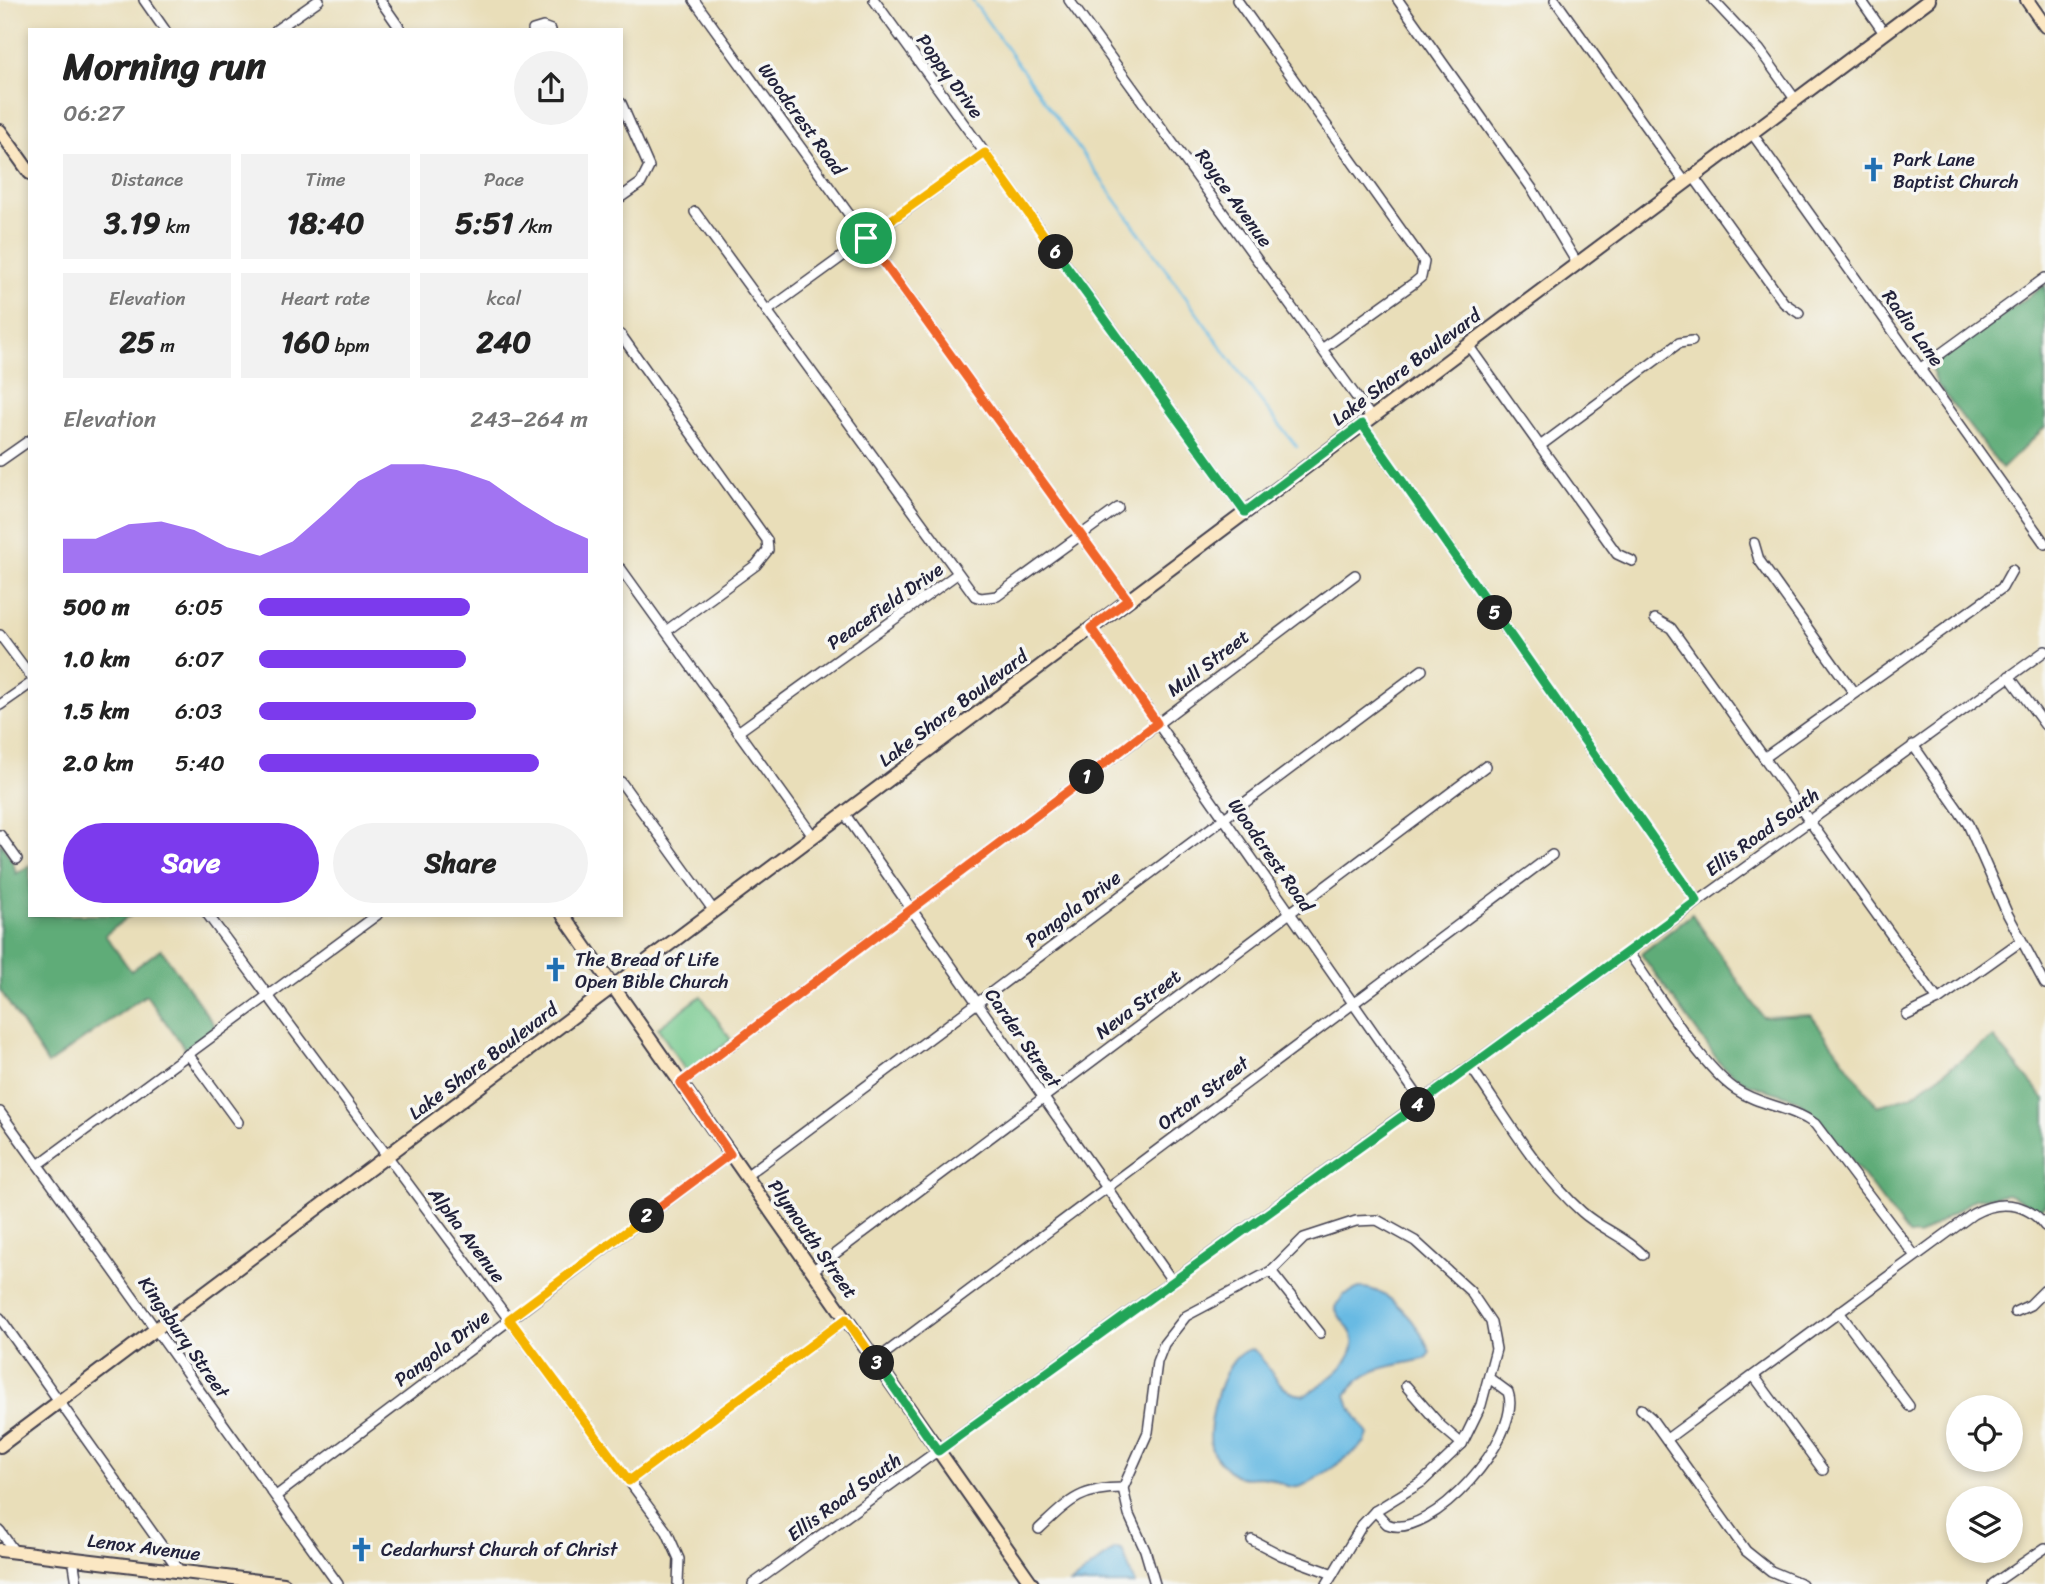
<!DOCTYPE html>
<html lang="en">
<head>
<meta charset="utf-8">
<style>
	:root { --surface:#fff; --page:#f2f2f2; --text:#222; --muted:#767676; --accent:#7c3aed }
	body { margin:0; font-family:Sriracha,sans-serif; background:var(--page); color:var(--text); height:100vh; display:flex; flex-direction:column; font-size:26px; white-space:nowrap }
	* { box-sizing:border-box; margin:0 }
	p { font-size:23px; color:var(--muted) }
	.icon { flex:none; width:38px; height:38px; fill:none; stroke:currentColor; stroke-width:2; stroke-linecap:round; stroke-linejoin:round }
	.map { position:relative; flex:1; overflow:hidden }
	.sheet { position:absolute; left:28px; top:28px; width:595px; height:889px; display:flex; flex-direction:column; background:var(--surface); border-radius:0px; box-shadow:0 4px 10px #0003 }
	.sheet>* { flex:none }
	.fabs { position:absolute; left:1946px; top:1395px; display:grid; gap:14px }
	.fabs a { display:grid; place-items:center; width:77px; height:77px; border-radius:50%; background:var(--surface); box-shadow:0 4px 10px #0003; font-size:35px }
	.pin { position:absolute; display:grid; place-items:center; width:60px; height:60px; color:#fff; margin:-30px; border:4px solid #fff; border-radius:50%; box-shadow:0 2px 7px #0007 }
	.km { position:absolute; width:35px; height:35px; margin:-18px; border-radius:50%; background:#222; color:#fff; font-size:19px; line-height:35px; text-align:center }
	.round { display:grid; place-items:center; flex:none; width:74px; height:74px; border-radius:37px; background:var(--page) }
	.overview { display:flex; align-items:center; justify-content:space-between; height:119px; padding:0 35px }
	h1 { font-size:38px; font-weight:700; line-height:52px }
	.figures { display:grid; grid-template-columns:repeat(3,1fr); gap:10px; height:119px; padding:7px 35px }
	.figures div { display:grid; align-content:center; border-radius:0px; background:var(--page); text-align:center }
	.figures b { font-size:30px; font-weight:700 }
	.figures small { font-size:19px; font-weight:400 }
	.figures p { font-size:19px }
	.chart { height:196px; padding:14px 35px }
	.chart p { display:flex; justify-content:space-between }
	.chart svg { width:100%; height:126px; margin-top:7px; fill:var(--accent); opacity:.7 }
	.action { display:flex; gap:14px; margin-top:auto; padding:14px 35px }
	.action a { flex:1; height:80px; border-radius:42px; background:var(--accent); color:#fff; font-size:28px; font-weight:700; line-height:80px; text-align:center }
	.action a+a { background:var(--page); color:var(--text) }
	ul { padding:0 35px; list-style:none; font-size:23px }
	li { display:grid; grid-template-columns:112px 84px 1fr; align-items:center; height:52px }
	li i { height:18px; border-radius:9px; background:var(--accent) }
	.map>svg:first-child { display:block }
</style>
</head>
<body>
<div class="map">
<svg width="2045" height="1584" viewBox="0 0 2045 1584">
	<rect width="100%" height="100%" fill="#f6f6f2"/>
	<filter id="ink" filterUnits="userSpaceOnUse"><feTurbulence type="fractalNoise" baseFrequency=".0143" numOctaves="2"/><feDisplacementMap in="SourceGraphic" scale="14" xChannelSelector="R" yChannelSelector="G"/><feConvolveMatrix kernelMatrix="1 2 1 2 8 2 1 2 1" color-interpolation-filters="sRGB"/></filter>
	<filter id="wash" filterUnits="userSpaceOnUse"><feTurbulence type="fractalNoise" baseFrequency=".00686" numOctaves="4" result="noise"/><feDisplacementMap in="SourceGraphic" scale="28" xChannelSelector="R" yChannelSelector="G"/><feGaussianBlur stdDeviation="1.57" result="paint"/><feColorMatrix in="noise" values="0 0 0 0 0 0 0 0 0 0 0 0 0 0 0 0 0 1.4 0 .05"/><feComposite in="paint" operator="in"/></filter>
	<g filter="url(#wash)">
		<rect width="100%" height="100%" fill="#e9deb9"/>
		<polygon fill="#73c88c" stroke="#4a7564" stroke-width="2" points="701,996 731,1040 687,1073 658,1028"/>
		<g fill="#5eac78" stroke="#40675a" stroke-width="2">
			<polygon points="2045,285 2045,427 2002,469 1937,384 1932,370 1933,364"/>
			<polygon points="0,842 13,862 16,874 30,865 30,915 131,915 105,935 131,971 161,949 215,1026 186,1050 146,995 48,1064 0,990"/>
			<polygon points="1692,914 1763,1017 1811,1015 1877,1106 1911,1096 1993,1037 2045,1099 2045,1204 2040,1210 2008,1194 1975,1199 1918,1236 1909,1235 1822,1122 1796,1099 1749,1084 1722,1066 1641,954"/>
		</g>
		<g fill="#68bae3" stroke="#456e8f" stroke-width="2">
			<path d="M1359 1288C1390 1287 1420 1325 1430 1352L1427 1358C1395 1368 1367 1363 1346 1395L1349 1405 1368 1434 1365 1442C1356 1452 1310 1485 1298 1487 1287 1489 1277 1480 1267 1478 1256 1475 1244 1481 1235 1475 1227 1470 1213 1456 1211 1447 1206 1423 1223 1350 1253 1349 1269 1363 1281 1400 1307 1394 1324 1382 1361 1360 1352 1335 1348 1325 1338 1318 1335 1307L1344 1295Z"/>
			<polygon points="1115,1549 1122,1550 1135,1584 1070,1584"/>
		</g>
		<g fill="none" stroke-linecap="round" stroke-linejoin="round">
			<polyline stroke="#68bae3" stroke-width="2.5" points="972,0 1253,391 1297,447"/>
		</g>
	</g>
	<g filter="url(#ink)">
		<g fill="none" stroke-linecap="round" stroke-linejoin="round">
			<defs>
				<g id="street">
					<polyline points="144,0 165,30"/>
					<polyline points="380,0 401,30"/>
					<polyline points="694,0 1128,600"/>
					<polyline points="874,0 1245,512"/>
					<polyline points="1069,0 1371,417"/>
					<polyline points="1237,0 1424,262 1421,277 1414,283 1322,349"/>
					<polyline points="1398,0 1533,190 1577,263"/>
					<polyline points="1555,0 1685,182"/>
					<polyline points="1713,0 1759,49 1795,99"/>
					<polyline points="1861,0 1884,33"/>
					<polyline points="276,30 319,0"/>
					<polyline points="533,30 543,27 551,30"/>
					<polyline points="621,103 649,167 641,183 621,197"/>
					<polyline points="1751,132 2045,544"/>
					<polyline points="1693,176 1784,303 1799,313"/>
					<polyline points="695,212 975,596 981,598 997,596 1118,508"/>
					<polyline points="767,311 985,153"/>
					<polyline points="621,335 767,540 768,550 756,565 666,631"/>
					<polyline points="1468,345 1617,554 1632,561"/>
					<polyline points="1921,368 2045,278"/>
					<polyline points="1362,424 1697,901"/>
					<polyline points="1540,446 1679,343 1692,341"/>
					<polyline points="0,461 30,440"/>
					<polyline points="1754,543 1759,560 1854,693"/>
					<polyline points="621,569 813,836"/>
					<polyline points="1655,619 1671,628 1938,1000"/>
					<polyline points="1091,628 1422,1102"/>
					<polyline points="0,635 30,675"/>
					<polyline points="2009,676 2045,725"/>
					<polyline points="0,705 30,684"/>
					<polyline points="738,732 957,574"/>
					<polyline points="1913,745 1968,824 2007,913 2045,984"/>
					<polyline points="1764,758 2002,588 2012,570"/>
					<polyline points="621,782 714,911"/>
					<polyline points="844,813 1173,1282"/>
					<polyline points="0,835 17,859"/>
					<polyline points="208,915 667,1532 679,1559 678,1584"/>
					<path d="M1628 952C1654 988 1702 1067 1735 1089 1760 1106 1790 1106 1815 1124L1915 1256"/>
					<polyline points="1907,1015 1938,1000 2021,941"/>
					<polyline points="188,1054 238,1122"/>
					<path d="M1471 1067C1505 1116 1537 1172 1582 1212 1601 1229 1625 1236 1643 1255"/>
					<polyline points="681,1083 1355,575"/>
					<polyline points="0,1112 338,1584"/>
					<polyline points="38,1165 377,915"/>
					<polyline points="746,1176 1422,670"/>
					<polyline points="812,1271 1486,766"/>
					<polyline points="1271,1271 1320,1333"/>
					<polyline points="1839,1312 1909,1406"/>
					<polyline points="2015,1312 2030,1305 2045,1290"/>
					<polyline points="0,1318 179,1570"/>
					<polyline points="875,1361 1552,855"/>
					<polyline points="1754,1376 1823,1470"/>
					<polyline points="1406,1386 1441,1426 1462,1444"/>
					<polyline points="1641,1409 1651,1418 1746,1551 1771,1571 1802,1584"/>
					<path d="M1667 1439 1973 1214C1998 1200 2026 1201 2045 1226"/>
					<polyline points="629,1481 846,1319"/>
					<polyline points="276,1496 730,1154"/>
					<path d="M1375 1511 1387 1524C1429 1543 1524 1435 1508 1392L1489 1378"/>
					<path d="M1039 1529C1069 1501 1080 1488 1123 1488"/>
					<polyline points="0,1531 14,1551"/>
					<polyline points="1252,1540 1281,1555 1333,1574"/>
					<polyline points="73,1558 77,1584"/>
					<polyline points="753,1584 2045,651"/>
					<polyline points="1155,1584 1145,1550 1129,1515 1123,1488 1148,1432 1157,1362 1164,1344 1186,1316 1271,1271 1304,1238 1356,1221 1377,1220 1415,1241 1470,1291 1491,1322 1496,1349 1481,1405 1462,1444 1422,1482 1375,1511 1362,1525 1327,1584"/>
					<polyline points="1993,1584 2045,1548"/>
				</g>
				<g id="secondary">
					<polyline points="2027,0 2045,26"/>
					<polyline points="0,131 30,173"/>
					<polyline points="563,915 1032,1584"/>
					<polyline points="0,1446 1929,0"/>
					<polyline points="0,1550 284,1584"/>
				</g>
			</defs>
			<use href="#street" stroke="#403e4e" stroke-width="12"/>
			<use href="#secondary" stroke="#403e4e" stroke-width="16"/>
			<use href="#street" stroke="#fff" stroke-width="9"/>
			<use href="#secondary" stroke="#fbe7c3" stroke-width="12"/>
		</g>
	</g>
	<g fill="none" stroke-linecap="round" stroke-linejoin="round" filter="url(#ink)">
		<defs>
			<polyline id="split-1" points="866,238 1128,600 1091,628 1157,723 1087,777"/>
			<polyline id="split-2" points="647,1216 730,1154 681,1083 1087,777"/>
			<polyline id="split-3" points="647,1216 509,1319 629,1481 846,1319 877,1363"/>
			<polyline id="split-4" points="877,1363 938,1451 1418,1105"/>
			<polyline id="split-5" points="1418,1105 1697,901 1495,613"/>
			<polyline id="split-6" points="1056,252 1245,512 1362,424 1495,613"/>
			<polyline id="split-7" points="866,238 985,153 1056,252"/>
		</defs>
		<use href="#split-1" stroke="#fff" stroke-width="14"/>
		<use href="#split-2" stroke="#fff" stroke-width="14"/>
		<use href="#split-3" stroke="#fff" stroke-width="14"/>
		<use href="#split-4" stroke="#fff" stroke-width="14"/>
		<use href="#split-5" stroke="#fff" stroke-width="14"/>
		<use href="#split-6" stroke="#fff" stroke-width="14"/>
		<use href="#split-7" stroke="#fff" stroke-width="14"/>
		<use href="#split-1" stroke="#f0652b" stroke-width="9"/>
		<use href="#split-2" stroke="#f0652b" stroke-width="9"/>
		<use href="#split-3" stroke="#f5b400" stroke-width="9"/>
		<use href="#split-4" stroke="#22a559" stroke-width="9"/>
		<use href="#split-5" stroke="#22a559" stroke-width="9"/>
		<use href="#split-6" stroke="#22a559" stroke-width="9"/>
		<use href="#split-7" stroke="#f5b400" stroke-width="9"/>
	</g>
	<defs>
		<symbol id="church-bare" viewBox="-9 -9 18 18"><path d="M-1.2-6h2.4v3.5h3.3v2.4h-3.3V6h-2.4V-.1h-3.3v-2.4h3.3Z" fill="#1f6fb2" stroke="#f6f6f2" stroke-width="2.5" paint-order="stroke"/></symbol>
	</defs>
	<g fill-rule="evenodd">
		<use href="#church-bare" x="1856" y="152" width="35" height="35"/>
		<use href="#church-bare" x="538" y="952" width="35" height="35"/>
		<use href="#church-bare" x="344" y="1532" width="35" height="35"/>
	</g>
	<g text-anchor="middle" dominant-baseline="central" stroke-width="7" stroke-linejoin="round" paint-order="stroke">
		<g font-size="19" fill="#22223b" stroke="#f6f6f2">
			<text transform="translate(950 76) rotate(54)">Poppy Drive</text>
			<text transform="translate(802 119) rotate(54)">Woodcrest Road</text>
			<text transform="translate(1234 198) rotate(54)">Royce Avenue</text>
			<text transform="translate(1913 328) rotate(54)">Radio Lane</text>
			<text transform="translate(1406 367) rotate(-37)">Lake Shore Boulevard</text>
			<text transform="translate(885 606) rotate(-35)">Peacefield Drive</text>
			<text transform="translate(1208 663) rotate(-37)">Mull Street</text>
			<text transform="translate(953 708) rotate(-37)">Lake Shore Boulevard</text>
			<text transform="translate(1762 832) rotate(-36)">Ellis Road South</text>
			<text transform="translate(1271 855) rotate(55)">Woodcrest Road</text>
			<text transform="translate(1073 909) rotate(-37)">Pangola Drive</text>
			<text transform="translate(1138 1004) rotate(-37)">Neva Street</text>
			<text transform="translate(1023 1038) rotate(55)">Carder Street</text>
			<text transform="translate(483 1061) rotate(-37)">Lake Shore Boulevard</text>
			<text transform="translate(1203 1093) rotate(-37)">Orton Street</text>
			<text transform="translate(467 1235) rotate(53)">Alpha Avenue</text>
			<text transform="translate(813 1239) rotate(55)">Plymouth Street</text>
			<text transform="translate(184 1337) rotate(55)">Kingsbury Street</text>
			<text transform="translate(442 1348) rotate(-37)">Pangola Drive</text>
			<text transform="translate(844 1497) rotate(-36)">Ellis Road South</text>
			<text transform="translate(144 1547) rotate(7)">Lenox Avenue</text>
		</g>
		<g font-size="19" fill="#22223b" stroke="#f6f6f2" text-anchor="start">
			<text x="1893" y="159">Park Lane<tspan x="1893" dy="22">Baptist Church</tspan></text>
			<text x="575" y="959">The Bread of Life<tspan x="575" dy="22">Open Bible Church</tspan></text>
			<text x="381" y="1549">Cedarhurst Church of Christ</text>
		</g>
	</g>
</svg>
<div class="fabs">
<a><svg class="icon" aria-label="locate" viewBox="0 0 24 24"><circle cx="12" cy="12" r="6"/><path d="M12 2v4M12 18v4M2 12h4M18 12h4"/></svg></a>
<a><svg class="icon" aria-label="layers" viewBox="0 0 24 24"><path d="M12 4l9 5-9 5-9-5zM3 14l9 5 9-5"/></svg></a>
</div>
<div class="pin" style="left:866px;top:238px;background:#1e9e55"><svg class="icon" aria-label="arrive" viewBox="0 0 24 24"><path d="M6 21V4h12l-3 4 3 4H6"/></svg></div>
<b class="km" style="left:1087px;top:777px">1</b>
<b class="km" style="left:647px;top:1216px">2</b>
<b class="km" style="left:877px;top:1363px">3</b>
<b class="km" style="left:1418px;top:1105px">4</b>
<b class="km" style="left:1495px;top:613px">5</b>
<b class="km" style="left:1056px;top:252px">6</b>
<section class="sheet">
<div class="overview"><div><h1>Morning run</h1><p>06:27</p></div><a class="round"><svg class="icon" aria-label="share" viewBox="0 0 24 24"><path d="M12 15V3M7 8l5-5 5 5M5 13v7h14v-7"/></svg></a></div>
<div class="figures">
<div><p>Distance</p><b>3.19<small> km</small></b></div>
<div><p>Time</p><b>18:40</b></div>
<div><p>Pace</p><b>5:51<small> /km</small></b></div>
</div>
<div class="figures">
<div><p>Elevation</p><b>25<small> m</small></b></div>
<div><p>Heart rate</p><b>160<small> bpm</small></b></div>
<div><p>kcal</p><b>240</b></div>
</div>
<div class="chart"><p><span>Elevation</span>243–264 m</p>
<svg viewBox="0 0 160 44" preserveAspectRatio="none"><path d="M0 44V32L10 32L20 27L30 26L40 29L50 35L60 38L70 33L80 23L90 12L100 6L110 6L120 8L130 12L140 20L150 27L160 32V44z"/></svg>
</div>
<ul>
<li><b>500 m</b>6:05<i style="width:64%"></i></li>
<li><b>1.0 km</b>6:07<i style="width:63%"></i></li>
<li><b>1.5 km</b>6:03<i style="width:66%"></i></li>
<li><b>2.0 km</b>5:40<i style="width:85%"></i></li>
</ul>
<div class="action"><a>Save</a><a>Share</a></div>
</section>
</div>
</body>
</html>
